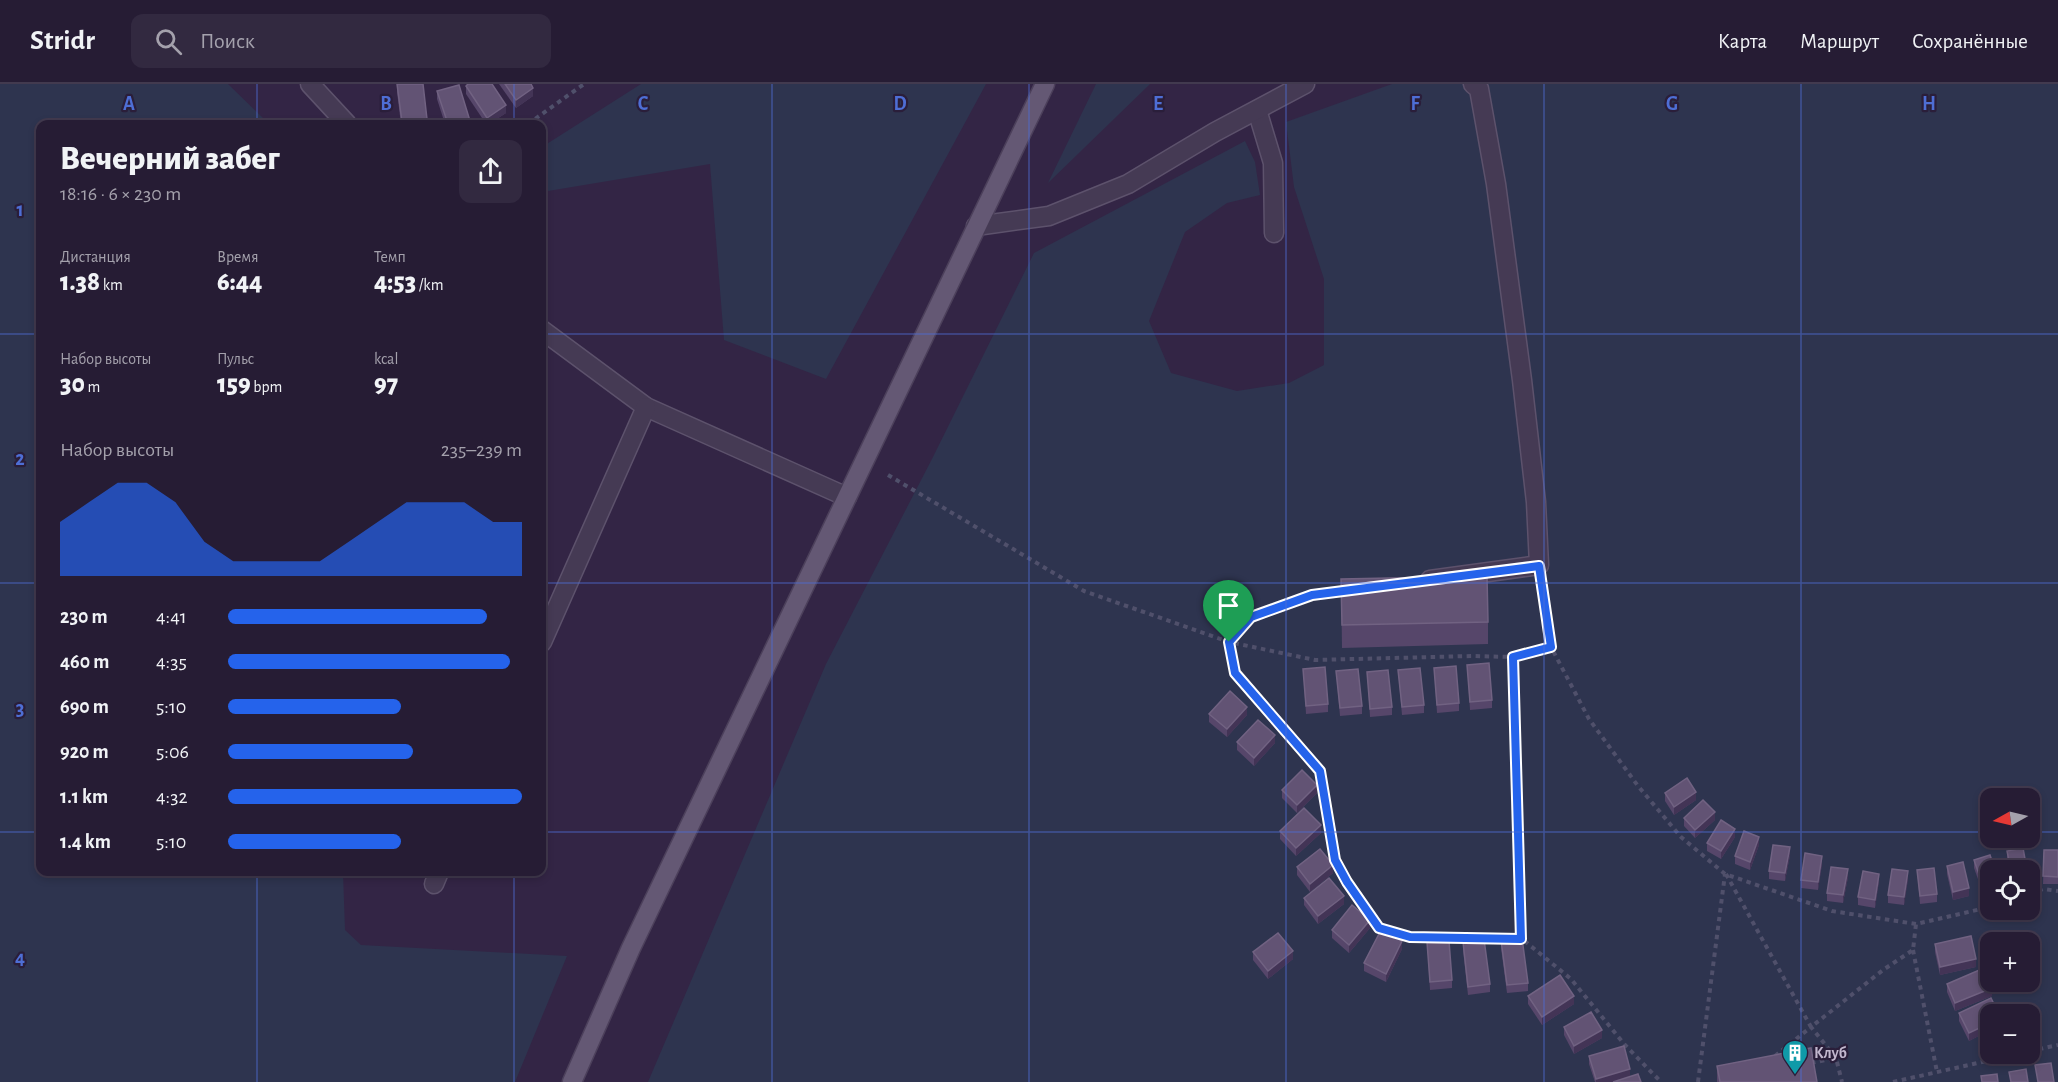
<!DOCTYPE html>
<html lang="ru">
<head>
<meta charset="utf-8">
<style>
	:root { --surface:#261c34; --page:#322940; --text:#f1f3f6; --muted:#a4a1ac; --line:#423a4f; --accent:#2563eb }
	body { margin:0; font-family:"Alegreya Sans",sans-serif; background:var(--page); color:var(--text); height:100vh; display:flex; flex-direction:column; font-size:22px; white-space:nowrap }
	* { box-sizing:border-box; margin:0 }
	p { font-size:20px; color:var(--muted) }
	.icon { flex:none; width:33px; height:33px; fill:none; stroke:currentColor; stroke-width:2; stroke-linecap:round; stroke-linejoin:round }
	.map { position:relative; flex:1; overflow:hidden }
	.drawer { position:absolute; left:36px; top:36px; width:510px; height:756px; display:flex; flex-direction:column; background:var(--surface); border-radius:12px; box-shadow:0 3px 9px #0003,0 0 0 2px var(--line) }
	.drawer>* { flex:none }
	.needle { width:39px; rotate:262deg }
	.buttons { position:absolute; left:1980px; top:704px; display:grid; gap:12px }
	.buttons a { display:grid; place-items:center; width:60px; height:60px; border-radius:12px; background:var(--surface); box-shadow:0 3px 9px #0003,0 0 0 2px var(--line); font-size:30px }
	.pin { position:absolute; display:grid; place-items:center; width:51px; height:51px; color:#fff; margin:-62px -26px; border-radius:50% 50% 50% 0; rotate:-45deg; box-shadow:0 0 6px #0007 }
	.pin .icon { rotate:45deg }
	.round { display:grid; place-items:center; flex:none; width:63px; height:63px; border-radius:12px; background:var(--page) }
	.head { display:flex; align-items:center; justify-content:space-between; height:102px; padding:0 24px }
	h1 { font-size:33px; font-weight:800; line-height:45px }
	.metrics { display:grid; grid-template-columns:repeat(3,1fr); gap:9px; height:102px; padding:6px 24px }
	.metrics div { display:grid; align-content:center }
	.metrics b { font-size:26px; font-weight:800 }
	.metrics small { font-size:16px; font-weight:400 }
	.metrics p { font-size:16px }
	.chart { height:168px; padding:12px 24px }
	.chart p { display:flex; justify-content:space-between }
	.chart svg { width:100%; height:108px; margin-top:6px; fill:var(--accent); opacity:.7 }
	ul { padding:0 24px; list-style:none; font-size:20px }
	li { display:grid; grid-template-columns:96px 72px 1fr; align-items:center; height:45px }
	li i { height:15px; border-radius:8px; background:var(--accent) }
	header { display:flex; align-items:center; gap:36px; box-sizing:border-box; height:84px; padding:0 30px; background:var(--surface); border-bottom:2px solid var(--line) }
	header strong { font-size:28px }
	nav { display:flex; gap:33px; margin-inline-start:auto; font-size:21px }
	.search { width:420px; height:54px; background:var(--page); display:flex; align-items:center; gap:15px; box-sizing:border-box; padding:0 21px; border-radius:12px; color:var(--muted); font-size:22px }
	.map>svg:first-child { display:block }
</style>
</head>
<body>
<header>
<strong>Stridr</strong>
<div class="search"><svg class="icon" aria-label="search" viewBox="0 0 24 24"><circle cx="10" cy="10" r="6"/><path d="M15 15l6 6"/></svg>Поиск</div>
<nav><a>Карта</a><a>Маршрут</a><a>Сохранённые</a></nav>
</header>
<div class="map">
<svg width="2058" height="998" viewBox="0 0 2058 998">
	<rect width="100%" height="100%" fill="#332545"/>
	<g fill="#2e344f" fill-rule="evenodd">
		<polygon points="0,0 228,0 269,40 40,40 40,788 343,788 345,846 361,861 567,872 515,998 0,998"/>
		<polygon points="641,0 986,0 826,295 724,256 710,80 542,108 542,63"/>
		<polygon points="1096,0 1150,0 1048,99"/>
		<path d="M1392 0H2058V998H648L826 580 933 373 1034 169 1245 57 1255 78 1260 111 1227 119 1185 148 1149 237 1171 289 1237 307 1289 299 1324 281V195L1294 103 1286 38ZM1990 714H2030V753H1990ZM1990 786H2030V825H1990ZM1990 858H2030V897H1990ZM1990 930H2030V969H1990Z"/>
	</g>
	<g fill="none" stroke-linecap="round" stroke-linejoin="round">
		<defs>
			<g id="minor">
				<polyline points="310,0 347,40"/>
				<polyline points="1257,26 1273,79 1274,149"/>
				<polyline points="976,142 1049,132 1128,100 1215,48 1305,0"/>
				<polyline points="542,246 646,323 847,413"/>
				<polyline points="1430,496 1539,481 1536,418 1522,296 1496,100 1479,5 1473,0"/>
				<polyline points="542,558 646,323"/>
				<polyline points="434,800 439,788"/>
			</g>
			<polyline id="major" points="572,998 631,864 1045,0"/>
		</defs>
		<use href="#minor" stroke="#5d526c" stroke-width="21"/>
		<use href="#major" stroke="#4c405b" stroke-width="21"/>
		<g stroke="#50506b" stroke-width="4" stroke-dasharray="4.5 4.5" stroke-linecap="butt">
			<polyline points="528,40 584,0"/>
			<polyline points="888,391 1084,507 1229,558 1315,576 1472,572 1513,573 1551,563"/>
			<polyline points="1345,506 1312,511 1251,533 1229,558 1235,589 1320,687 1335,776 1347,798 1379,844 1410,853 1521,854 1571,895 1625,961 1661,998"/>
			<polyline points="1542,506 1551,563 1589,635 1638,702 1681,753 1725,790 1832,827 1916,840 1990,823"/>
			<polyline points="1513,573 1521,854"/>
			<polyline points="1726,790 1811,943 1883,886 1913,866 1916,840"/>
			<polyline points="2030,810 2043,805 2058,807"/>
			<polyline points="1913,866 1937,988"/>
			<polyline points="2030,967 2058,961"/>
			<polyline points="1775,972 1811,943 1836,974 1842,998"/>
			<polyline points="1811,979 1836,974"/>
			<polyline points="1698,998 1725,790"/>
			<polyline points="1893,998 2022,969"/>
		</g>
		<use href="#minor" stroke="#453a54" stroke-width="18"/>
		<use href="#major" stroke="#645874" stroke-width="18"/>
	</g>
	<g fill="#56466a">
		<polygon points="397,0 427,35 427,40 401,40 397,8"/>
		<polygon points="499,0 531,0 533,12 516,24"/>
		<polygon points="466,2 506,29 489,40 486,40 466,10"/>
		<polygon points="437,7 470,40 445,40 437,15"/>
		<polygon points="1341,495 1488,538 1488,560 1342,564"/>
		<polygon points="1467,581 1492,616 1492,624 1470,626"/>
		<polygon points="1434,584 1459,619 1459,627 1437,629"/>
		<polygon points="1303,585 1328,620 1328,628 1306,630"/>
		<polygon points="1398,586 1424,621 1424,629 1402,631"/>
		<polygon points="1336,587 1362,622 1362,630 1340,632"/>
		<polygon points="1367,588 1392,623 1392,631 1370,633"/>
		<polygon points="1209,630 1247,631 1227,653 1209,638"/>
		<polygon points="1237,658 1275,659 1254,682 1237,666"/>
		<polygon points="1282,706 1317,709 1297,729 1282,714"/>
		<polygon points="1665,709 1696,716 1674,731 1665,717"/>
		<polygon points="1684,734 1715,736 1695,754 1684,742"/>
		<polygon points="1280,747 1321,749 1296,772 1280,755"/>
		<polygon points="1735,753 1721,775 1707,767 1707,759"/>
		<polygon points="1759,761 1750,786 1735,780 1735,772"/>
		<polygon points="2044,766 2058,766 2058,800 2043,800"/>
		<polygon points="2007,767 2027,786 2009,786 2007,775"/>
		<polygon points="1790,771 1785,797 1769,795 1769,787"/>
		<polygon points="1990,771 1983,809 1974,784 1974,776"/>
		<polygon points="1822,780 1818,806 1801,804 1801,796"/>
		<polygon points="1947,782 1969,812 1953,816 1947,790"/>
		<polygon points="1297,783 1333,789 1310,808 1297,791"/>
		<polygon points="1917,786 1937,810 1937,818 1920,820"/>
		<polygon points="1848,793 1843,819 1827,817 1827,809"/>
		<polygon points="1908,795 1904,821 1888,819 1888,811"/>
		<polygon points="1879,797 1875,824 1858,821 1858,813"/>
		<polygon points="1304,814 1344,820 1318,840 1304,821"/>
		<polygon points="1370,844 1349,869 1332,854 1332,846"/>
		<polygon points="1501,856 1528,899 1528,907 1507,909 1501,864"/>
		<polygon points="1427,858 1452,896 1452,904 1430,906"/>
		<polygon points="1463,858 1490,900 1490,908 1468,911 1463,866"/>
		<polygon points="1935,860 1976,883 1940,891 1935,868"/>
		<polygon points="1402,865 1386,898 1364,887 1364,879"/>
		<polygon points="1253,868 1293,875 1268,895 1253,876"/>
		<polygon points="1947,900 1992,912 1955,927 1947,908"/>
		<polygon points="1528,912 1574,920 1542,941 1528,920"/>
		<polygon points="1959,929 1990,930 1990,946 1969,957 1959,937"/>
		<polygon points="1564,943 1602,954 1574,970 1564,951"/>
		<polygon points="1589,972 1612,998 1595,998 1589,980"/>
		<polygon points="1717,982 1817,998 1717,998"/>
	</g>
	<g fill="#433456">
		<polygon points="533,4 533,12 516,24 516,16"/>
		<polygon points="506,21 506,29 489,40 487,40 487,34"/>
		<polygon points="470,37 470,40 458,40"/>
		<polygon points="1247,623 1247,631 1227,653 1227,645"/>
		<polygon points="1275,651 1275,659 1254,682 1254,674"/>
		<polygon points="1317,701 1317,709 1297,729 1297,721"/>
		<polygon points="1696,708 1696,716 1674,731 1674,723"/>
		<polygon points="1715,728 1715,736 1695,754 1695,746"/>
		<polygon points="1321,741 1321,749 1296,772 1296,764"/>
		<polygon points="1735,745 1735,753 1721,775 1721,767"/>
		<polygon points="1759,753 1759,761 1750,786 1750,778"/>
		<polygon points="1790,763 1790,771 1785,797 1785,789"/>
		<polygon points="1822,772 1822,780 1818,806 1818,798"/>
		<polygon points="1333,781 1333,789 1310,808 1310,800"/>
		<polygon points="1848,785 1848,793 1843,819 1843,811"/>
		<polygon points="1908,787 1908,795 1904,821 1904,813"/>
		<polygon points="1879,790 1879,797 1875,824 1875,816"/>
		<polygon points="1990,799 1990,807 1983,809 1983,802"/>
		<polygon points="1969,804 1969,812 1953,816 1953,808"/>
		<polygon points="1344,812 1344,820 1318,840 1318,832"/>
		<polygon points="1370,836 1370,844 1349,869 1349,861"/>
		<polygon points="1402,857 1402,865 1386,898 1386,890"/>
		<polygon points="1293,867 1293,875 1268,895 1268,887"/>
		<polygon points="1976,875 1976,883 1940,891 1940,883"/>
		<polygon points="1992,904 1992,912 1955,927 1955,919"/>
		<polygon points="1574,912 1574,920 1542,941 1542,933"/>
		<polygon points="1990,939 1990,946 1969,957 1969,949"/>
		<polygon points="1602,946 1602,954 1574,970 1574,962"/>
		<polygon points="1630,985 1630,993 1612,998 1596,998 1596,995"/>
	</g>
	<g fill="#625374" stroke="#716282" stroke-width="1.5">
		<polygon points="397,0 423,0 427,35 402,38"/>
		<polygon points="468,0 492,0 506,21 487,34 466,2"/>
		<polygon points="505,0 531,0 533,4 516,16"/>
		<polygon points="459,1 470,37 458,40 448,40 437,7"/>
		<polygon points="1487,492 1488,538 1342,541 1341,495"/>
		<polygon points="1489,579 1492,616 1470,618 1467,581"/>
		<polygon points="1456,582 1459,619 1437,621 1434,584"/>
		<polygon points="1325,583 1328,620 1306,622 1303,585"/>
		<polygon points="1420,584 1424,621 1402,623 1398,586"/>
		<polygon points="1358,585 1362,622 1340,624 1336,587"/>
		<polygon points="1388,586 1392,623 1370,625 1367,588"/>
		<polygon points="1230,607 1247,623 1227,645 1209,630"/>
		<polygon points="1258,636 1275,651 1254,674 1237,658"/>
		<polygon points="1302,686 1317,701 1297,721 1282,706"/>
		<polygon points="1687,694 1696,708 1674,723 1665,709"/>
		<polygon points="1703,716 1715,728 1695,746 1684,734"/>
		<polygon points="1304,724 1321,741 1296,764 1280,747"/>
		<polygon points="1721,736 1735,745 1721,767 1707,759"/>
		<polygon points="1744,747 1759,753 1750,778 1735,772"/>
		<polygon points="1773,761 1790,763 1785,789 1769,787"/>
		<polygon points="2023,764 2027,786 2011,786 2007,767"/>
		<polygon points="1320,765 1333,781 1310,800 1297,783"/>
		<polygon points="2044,766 2058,766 2058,793 2043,792"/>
		<polygon points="1805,769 1822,772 1818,798 1801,796"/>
		<polygon points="1990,771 1995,786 1990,786 1990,799 1983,802 1974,776"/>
		<polygon points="1963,778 1969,804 1953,808 1947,782"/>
		<polygon points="1831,783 1848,785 1843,811 1827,809"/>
		<polygon points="1934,784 1937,810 1920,812 1917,786"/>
		<polygon points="1892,785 1908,787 1904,813 1888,811"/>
		<polygon points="1863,787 1879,790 1875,816 1858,813"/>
		<polygon points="1329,794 1344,812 1318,832 1304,814"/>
		<polygon points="1352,821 1370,836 1349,861 1332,846"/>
		<polygon points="1381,846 1402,857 1386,890 1364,879"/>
		<polygon points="1278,849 1293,867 1268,887 1253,868"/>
		<polygon points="1971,852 1976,875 1940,883 1935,860"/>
		<polygon points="1522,854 1528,899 1507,901 1501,856"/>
		<polygon points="1484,855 1490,900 1468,903 1463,858"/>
		<polygon points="1449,857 1452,896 1430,898 1427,858"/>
		<polygon points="1984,884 1992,904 1955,919 1947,900"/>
		<polygon points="1560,891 1574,912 1542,933 1528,912"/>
		<polygon points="1991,914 1999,930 1990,930 1990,939 1969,949 1959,929"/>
		<polygon points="1591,928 1602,946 1574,962 1564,943"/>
		<polygon points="1624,962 1630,985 1596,995 1589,972"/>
		<polygon points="1811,964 1817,998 1720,998 1717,982"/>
		<polygon points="2051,979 2054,998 2038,998 2035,981"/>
		<polygon points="2026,985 2028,998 2011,998 2009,988"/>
		<polygon points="1638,990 1641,998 1613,998"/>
		<polygon points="1997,990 1998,998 1982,998 1981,992"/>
	</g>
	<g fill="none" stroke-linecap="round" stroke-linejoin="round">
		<defs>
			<polygon id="route" points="1539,482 1551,563 1513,573 1521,855 1410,853 1379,844 1347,798 1335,776 1320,687 1235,589 1229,558 1251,533 1312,511"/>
		</defs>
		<use href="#route" stroke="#fff" stroke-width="12"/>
		<use href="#route" stroke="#2563eb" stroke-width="8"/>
	</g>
	<path fill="none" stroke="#4e6ed5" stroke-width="1.5" stroke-opacity="0.55" d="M257 0V40M514 0V40M772 0V998M1029 0V998M1286 0V998M1544 0V998M1801 0V998M0 250H40M542 250H2058M0 499H40M542 499H2058M0 748H40M542 748H1990M2030 748H2058M257 788V998M514 788V998"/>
	<defs>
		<symbol id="building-pin" viewBox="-11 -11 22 30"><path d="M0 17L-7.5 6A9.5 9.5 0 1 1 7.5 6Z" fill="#0f9aa8" stroke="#2a1e3a"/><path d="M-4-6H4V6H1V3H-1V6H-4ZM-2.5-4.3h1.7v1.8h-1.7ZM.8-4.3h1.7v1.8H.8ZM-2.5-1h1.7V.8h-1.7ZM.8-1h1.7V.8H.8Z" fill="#fff"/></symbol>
	</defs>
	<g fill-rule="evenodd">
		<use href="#building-pin" x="1780" y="954" width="30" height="40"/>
	</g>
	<g text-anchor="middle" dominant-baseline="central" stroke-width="4.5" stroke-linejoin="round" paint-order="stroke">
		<g font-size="16" font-weight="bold" fill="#c2b7ce" stroke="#2a1e3a" text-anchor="start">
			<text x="1814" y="969">Клуб</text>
		</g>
	</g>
	<g font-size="20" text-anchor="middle" font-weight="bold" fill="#4e6ed5" stroke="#2a1e3a" stroke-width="4.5" stroke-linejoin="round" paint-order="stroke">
		<text x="129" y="26">A</text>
		<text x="386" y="26">B</text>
		<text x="643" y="26">C</text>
		<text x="900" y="26">D</text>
		<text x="1158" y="26">E</text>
		<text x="1415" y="26">F</text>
		<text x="1672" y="26">G</text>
		<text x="1929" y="26">H</text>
		<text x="20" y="132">1</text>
		<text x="20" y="381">2</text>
		<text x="20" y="631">3</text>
		<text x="20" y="880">4</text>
	</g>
</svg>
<div class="buttons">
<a><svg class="needle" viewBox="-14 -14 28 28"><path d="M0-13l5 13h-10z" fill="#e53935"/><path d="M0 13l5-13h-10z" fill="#a4a1ac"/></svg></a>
<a><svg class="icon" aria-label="locate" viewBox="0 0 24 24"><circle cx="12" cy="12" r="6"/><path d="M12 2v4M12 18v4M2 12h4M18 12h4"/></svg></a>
<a>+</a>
<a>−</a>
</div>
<div class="pin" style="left:1229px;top:558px;background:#1e9e55"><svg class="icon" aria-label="arrive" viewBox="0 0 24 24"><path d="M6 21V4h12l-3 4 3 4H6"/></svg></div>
<section class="drawer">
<div class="head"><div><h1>Вечерний забег</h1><p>18:16 · 6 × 230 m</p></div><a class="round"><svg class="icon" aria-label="share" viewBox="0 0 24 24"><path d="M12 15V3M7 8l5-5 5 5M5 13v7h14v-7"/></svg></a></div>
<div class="metrics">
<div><p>Дистанция</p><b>1.38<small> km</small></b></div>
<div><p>Время</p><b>6:44</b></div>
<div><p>Темп</p><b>4:53<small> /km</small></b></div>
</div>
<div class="metrics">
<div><p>Набор высоты</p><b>30<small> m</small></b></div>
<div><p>Пульс</p><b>159<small> bpm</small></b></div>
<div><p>kcal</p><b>97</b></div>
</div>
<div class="chart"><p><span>Набор высоты</span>235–239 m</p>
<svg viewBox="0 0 160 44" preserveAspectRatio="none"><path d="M0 44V22L10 14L20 6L30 6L40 14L50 30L60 38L70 38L80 38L90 38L100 30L110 22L120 14L130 14L140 14L150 22L160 22V44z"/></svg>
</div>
<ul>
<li><b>230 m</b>4:41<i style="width:88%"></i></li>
<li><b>460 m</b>4:35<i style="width:96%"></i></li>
<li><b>690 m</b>5:10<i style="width:59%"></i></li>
<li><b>920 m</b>5:06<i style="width:63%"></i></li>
<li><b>1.1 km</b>4:32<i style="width:100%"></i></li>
<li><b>1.4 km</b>5:10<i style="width:59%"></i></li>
</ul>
</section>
</div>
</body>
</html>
